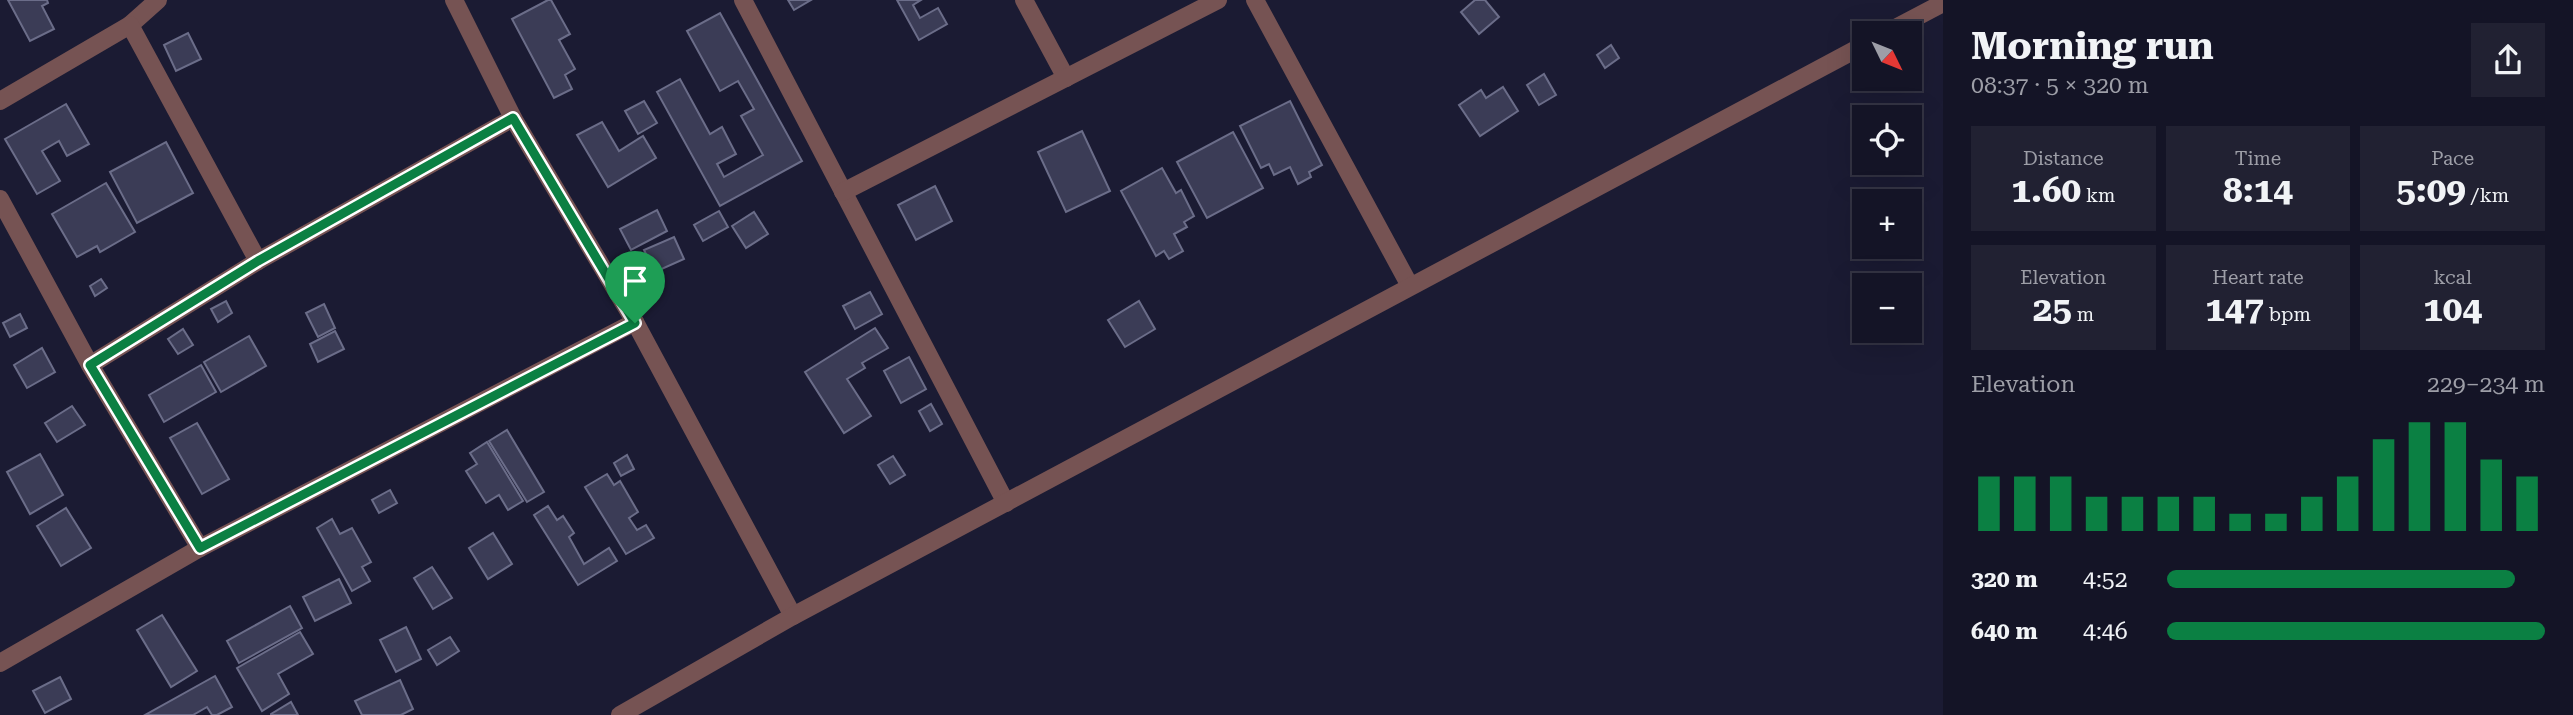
<!DOCTYPE html>
<html lang="en">
<head>
<meta charset="utf-8">
<style>
	:root { --surface:#141426; --page:#212132; --text:#f1f3f6; --muted:#9d9ea7; --line:#333343; --accent:#0b8043 }
	body { margin:0; font-family:"Roboto Serif",serif; background:var(--page); color:var(--text); height:100vh; display:flex; flex-direction:column; font-size:26px; white-space:nowrap }
	* { box-sizing:border-box; margin:0 }
	p { font-size:23px; color:var(--muted) }
	.icon { flex:none; width:38px; height:38px; fill:none; stroke:currentColor; stroke-width:2; stroke-linecap:round; stroke-linejoin:round }
	.map { position:relative; flex:1; overflow:hidden }
	.drawer { display:flex; flex-direction:column; background:var(--surface); width:630px }
	.drawer>* { flex:none }
	.needle { width:46px; rotate:133deg }
	.tools { position:absolute; left:1852px; top:21px; display:grid; gap:14px }
	.tools a { display:grid; place-items:center; width:70px; height:70px; border-radius:0px; background:var(--surface); box-shadow:0 7px 28px #0002,0 0 0 2px var(--line); font-size:35px }
	.pin { position:absolute; display:grid; place-items:center; width:60px; height:60px; color:#fff; margin:-72px -30px; border-radius:50% 50% 50% 0; rotate:-45deg; box-shadow:0 0 7px #0007 }
	.pin .icon { rotate:45deg }
	.round { display:grid; place-items:center; flex:none; width:74px; height:74px; border-radius:0px; background:var(--page) }
	.headline { display:flex; align-items:center; justify-content:space-between; height:119px; padding:0 28px }
	h1 { font-size:38px; font-weight:700; line-height:52px }
	.figures { display:grid; grid-template-columns:repeat(3,1fr); gap:10px; height:119px; padding:7px 28px }
	.figures div { display:grid; align-content:center; border-radius:0px; background:var(--page); text-align:center }
	.figures b { font-size:35px; font-weight:700 }
	.figures small { font-size:19px; font-weight:400 }
	.figures p { font-size:19px }
	.chart { height:196px; padding:14px 28px }
	.chart p { display:flex; justify-content:space-between }
	.chart svg { width:100%; height:126px; margin-top:7px; stroke:var(--accent); stroke-width:6 }
	ul { padding:0 28px; list-style:none; font-size:23px }
	li { display:grid; grid-template-columns:112px 84px 1fr; align-items:center; height:52px }
	li i { height:18px; border-radius:9px; background:var(--accent) }
	main { display:flex; flex:1; min-height:0 }
	.map>svg:first-child { display:block }
</style>
</head>
<body>
<main>
<div class="map">
<svg width="1943" height="715" viewBox="0 0 1943 715">
	<rect width="100%" height="100%" fill="#1b1b33"/>
	<g fill="#3b3c56" stroke="#6b6d89" stroke-width="2">
		<polygon points="8,0 47,0 48,3 42,6 54,29 30,41"/>
		<polygon points="548,0 551,0 570,34 559,40 575,69 565,75 572,89 554,98 512,19"/>
		<polygon points="788,0 811,0 794,10"/>
		<polygon points="897,0 921,0 913,5 920,18 938,8 947,24 919,40"/>
		<polygon points="1475,0 1485,0 1499,17 1479,34 1461,12"/>
		<polygon points="720,13 802,161 720,206 657,92 680,79 710,134 722,127 736,154 717,164 724,177 763,155 741,116 754,109 738,81 720,91 687,31"/>
		<polygon points="188,33 201,59 176,71 164,45"/>
		<polygon points="1611,45 1619,58 1605,68 1597,55"/>
		<polygon points="1544,74 1556,95 1539,105 1527,85"/>
		<polygon points="1503,87 1518,111 1480,136 1459,105 1481,90 1486,98"/>
		<polygon points="644,101 657,123 638,134 625,111"/>
		<polygon points="1290,101 1322,165 1309,172 1311,177 1298,184 1290,167 1274,175 1269,164 1261,168 1240,126"/>
		<polygon points="66,104 89,144 67,156 59,141 42,151 60,181 37,194 5,139"/>
		<polygon points="602,122 619,151 643,136 656,158 608,187 577,135"/>
		<polygon points="1082,131 1110,191 1066,212 1038,152"/>
		<polygon points="1233,132 1263,188 1207,218 1177,162"/>
		<polygon points="166,142 193,193 137,223 110,172"/>
		<polygon points="1162,168 1176,193 1181,190 1194,216 1184,222 1187,227 1174,234 1183,251 1169,259 1164,251 1156,256 1121,191"/>
		<polygon points="106,183 135,232 100,252 97,246 77,257 52,214"/>
		<polygon points="935,186 952,221 916,240 898,205"/>
		<polygon points="657,210 667,231 631,250 620,229"/>
		<polygon points="719,211 728,227 703,241 694,225"/>
		<polygon points="754,212 768,234 746,248 732,226"/>
		<polygon points="674,237 684,259 655,272 644,250"/>
		<polygon points="101,279 107,288 95,296 90,286"/>
		<polygon points="870,292 882,314 855,329 843,306"/>
		<polygon points="226,301 232,313 218,322 211,309"/>
		<polygon points="1139,301 1155,329 1125,347 1108,320"/>
		<polygon points="324,304 335,328 318,337 306,313"/>
		<polygon points="20,314 27,328 10,337 3,323"/>
		<polygon points="875,328 888,348 862,363 865,368 847,379 871,416 844,433 805,372"/>
		<polygon points="183,329 193,345 178,354 168,339"/>
		<polygon points="335,331 344,349 318,362 310,344"/>
		<polygon points="249,336 266,366 221,392 204,362"/>
		<polygon points="42,348 55,372 27,388 14,365"/>
		<polygon points="909,357 926,389 901,403 884,371"/>
		<polygon points="201,365 216,392 164,422 149,395"/>
		<polygon points="931,404 942,424 930,431 919,411"/>
		<polygon points="72,406 85,425 57,442 45,423"/>
		<polygon points="197,423 229,479 202,494 170,438"/>
		<polygon points="507,430 544,492 527,502 489,441"/>
		<polygon points="487,442 523,501 508,510 499,495 486,503 466,471 477,464 470,453"/>
		<polygon points="40,454 63,495 30,514 7,472"/>
		<polygon points="627,455 634,469 621,476 614,463"/>
		<polygon points="893,456 905,475 890,484 878,465"/>
		<polygon points="607,474 614,485 620,481 638,512 629,518 637,530 646,525 654,538 626,554 585,487"/>
		<polygon points="390,490 397,503 379,513 372,500"/>
		<polygon points="548,506 557,520 563,516 574,533 569,537 584,564 609,548 617,561 578,585 534,515"/>
		<polygon points="66,508 91,548 61,566 37,526"/>
		<polygon points="332,519 340,534 352,528 371,562 362,567 370,581 352,591 317,528"/>
		<polygon points="493,533 512,564 488,579 469,548"/>
		<polygon points="432,567 452,598 433,609 414,578"/>
		<polygon points="339,579 351,603 315,621 303,597"/>
		<polygon points="290,606 302,628 239,663 227,641"/>
		<polygon points="162,615 197,671 171,687 137,630"/>
		<polygon points="406,627 421,659 396,672 380,640"/>
		<polygon points="300,632 313,654 278,674 289,694 262,711 237,668"/>
		<polygon points="450,637 459,651 437,665 428,650"/>
		<polygon points="215,676 232,707 217,715 212,715 207,707 193,715 145,715"/>
		<polygon points="60,677 71,699 45,713 33,691"/>
		<polygon points="400,680 413,709 401,715 362,715 355,701"/>
		<polygon points="291,702 298,715 271,715 271,714"/>
	</g>
	<g fill="none" stroke-linecap="round" stroke-linejoin="round">
		<g stroke="#765353" stroke-width="18">
			<polyline points="454,0 513,118 635,322 793,616"/>
			<polyline points="743,0 1006,503"/>
			<polyline points="1024,0 1066,78"/>
			<polyline points="1255,0 1410,286"/>
			<polyline points="130,25 158,0"/>
			<polyline points="0,101 130,25 258,261"/>
			<polyline points="513,118 258,261 90,365 200,548 635,322"/>
			<polyline points="843,192 1218,0"/>
			<polyline points="0,199 90,365"/>
			<polyline points="0,663 200,548"/>
		</g>
		<g stroke="#765353" stroke-width="18">
			<polyline points="1886,33 1943,3"/>
			<polyline points="620,715 793,616 1864,45"/>
		</g>
	</g>
	<g fill="none" stroke-linecap="round" stroke-linejoin="round">
		<defs>
			<polygon id="route" points="513,118 635,323 200,548 90,365 258,261"/>
		</defs>
		<use href="#route" stroke="#fff" stroke-width="14"/>
		<use href="#route" stroke="#0b8043" stroke-width="9"/>
	</g>
</svg>
<div class="tools">
<a><svg class="needle" viewBox="-14 -14 28 28"><path d="M0-13l5 13h-10z" fill="#e53935"/><path d="M0 13l5-13h-10z" fill="#9d9ea7"/></svg></a>
<a><svg class="icon" aria-label="locate" viewBox="0 0 24 24"><circle cx="12" cy="12" r="6"/><path d="M12 2v4M12 18v4M2 12h4M18 12h4"/></svg></a>
<a>+</a>
<a>−</a>
</div>
<div class="pin" style="left:635px;top:323px;background:#1e9e55"><svg class="icon" aria-label="arrive" viewBox="0 0 24 24"><path d="M6 21V4h12l-3 4 3 4H6"/></svg></div>
</div>
<section class="drawer">
<div class="headline"><div><h1>Morning run</h1><p>08:37 · 5 × 320 m</p></div><a class="round"><svg class="icon" aria-label="share" viewBox="0 0 24 24"><path d="M12 15V3M7 8l5-5 5 5M5 13v7h14v-7"/></svg></a></div>
<div class="figures">
<div><p>Distance</p><b>1.60<small> km</small></b></div>
<div><p>Time</p><b>8:14</b></div>
<div><p>Pace</p><b>5:09<small> /km</small></b></div>
</div>
<div class="figures">
<div><p>Elevation</p><b>25<small> m</small></b></div>
<div><p>Heart rate</p><b>147<small> bpm</small></b></div>
<div><p>kcal</p><b>104</b></div>
</div>
<div class="chart"><p><span>Elevation</span>229–234 m</p>
<svg viewBox="0 0 160 44" preserveAspectRatio="none"><path d="M5 44V25M15 44V25M25 44V25M35 44V32M45 44V32M55 44V32M65 44V32M75 44V38M85 44V38M95 44V32M105 44V25M115 44V12M125 44V6M135 44V6M145 44V19M155 44V25"/></svg>
</div>
<ul>
<li><b>320 m</b>4:52<i style="width:92%"></i></li>
<li><b>640 m</b>4:46<i style="width:100%"></i></li>
</ul>
</section>
</main>
</body>
</html>
